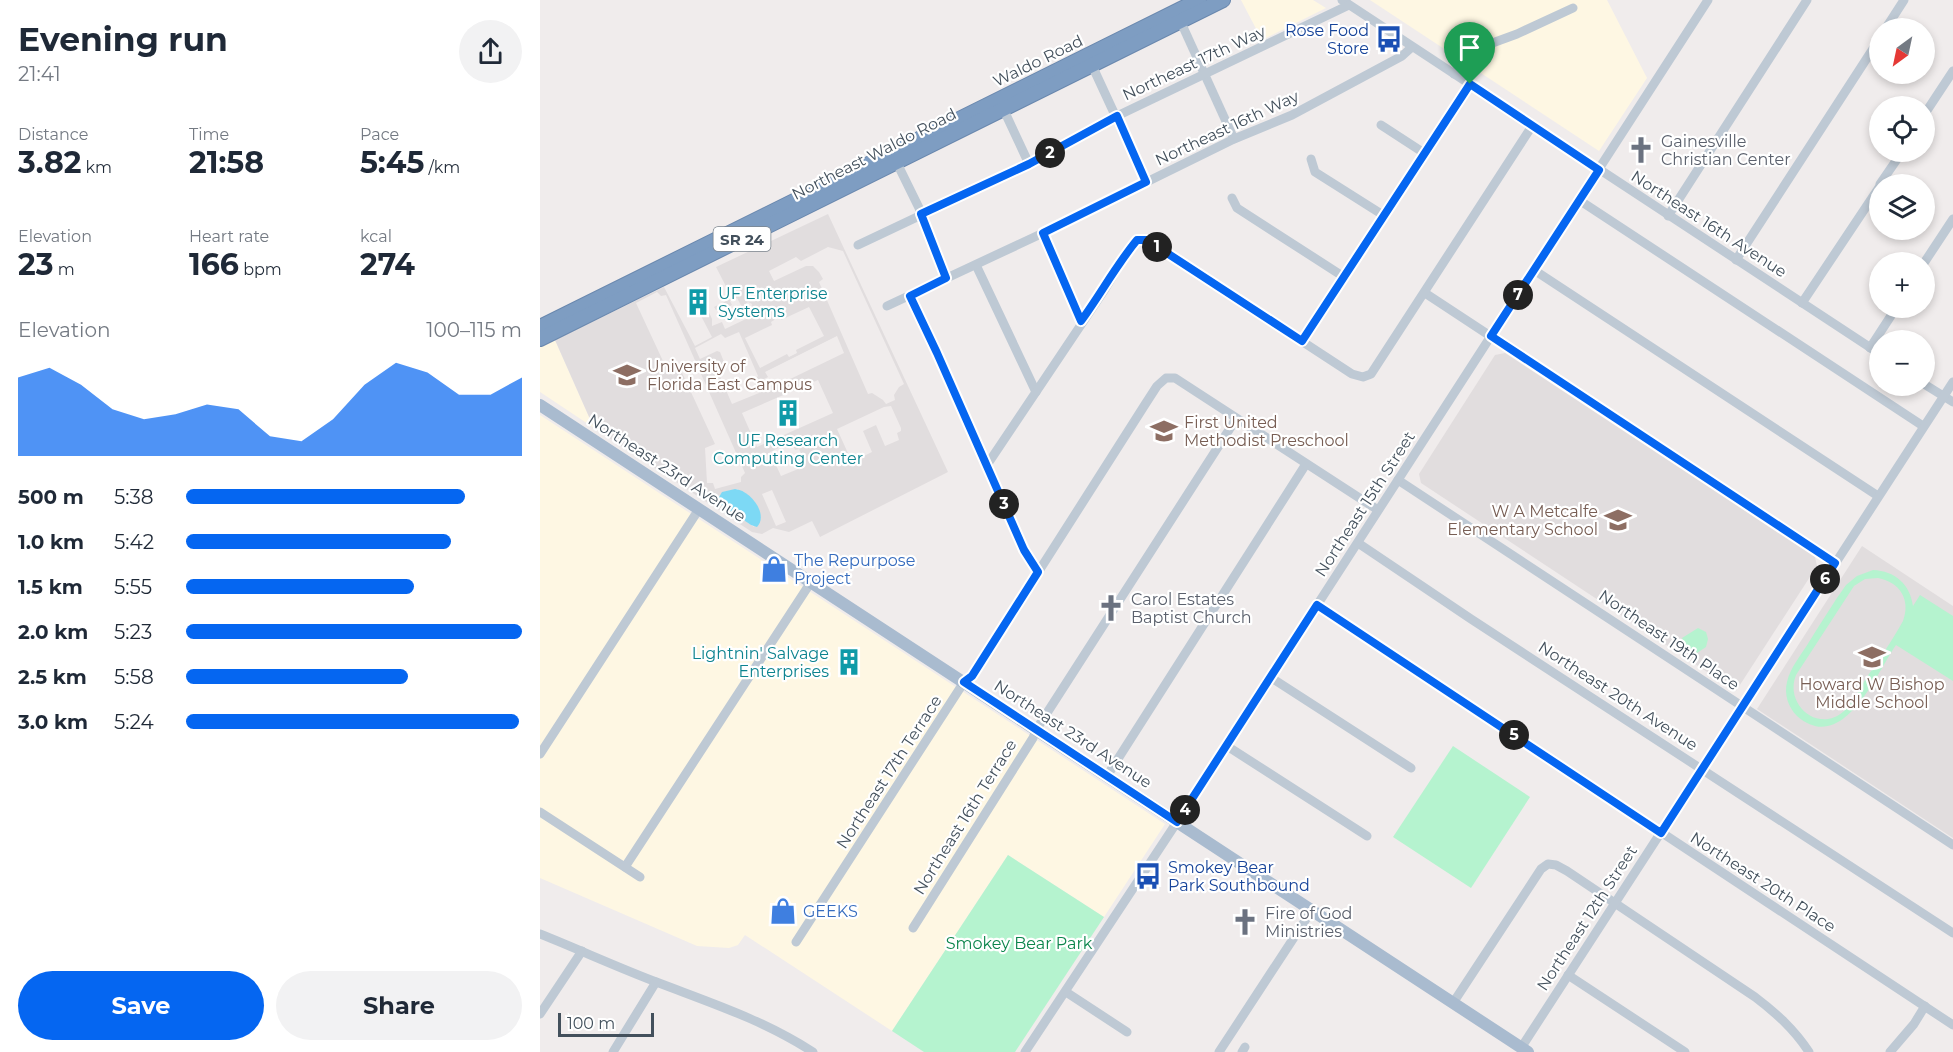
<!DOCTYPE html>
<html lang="en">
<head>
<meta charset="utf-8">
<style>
	:root { --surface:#fff; --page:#f2f2f3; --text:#1f2937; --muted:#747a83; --accent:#0566f1 }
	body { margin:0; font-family:Montserrat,sans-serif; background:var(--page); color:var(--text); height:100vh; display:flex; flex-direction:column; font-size:22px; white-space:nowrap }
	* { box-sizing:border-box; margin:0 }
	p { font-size:20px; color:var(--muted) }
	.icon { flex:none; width:33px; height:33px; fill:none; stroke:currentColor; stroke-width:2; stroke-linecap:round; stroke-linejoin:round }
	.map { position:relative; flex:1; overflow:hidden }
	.drawer { display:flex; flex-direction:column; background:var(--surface); width:540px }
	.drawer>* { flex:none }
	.needle { width:39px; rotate:213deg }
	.tools { position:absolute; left:1329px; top:18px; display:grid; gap:12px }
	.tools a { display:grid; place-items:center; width:66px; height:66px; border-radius:50%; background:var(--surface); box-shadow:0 3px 9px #0003; font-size:30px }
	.scale { position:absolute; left:18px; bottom:15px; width:96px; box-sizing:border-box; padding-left:6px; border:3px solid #43505c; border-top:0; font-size:16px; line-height:21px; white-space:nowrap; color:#43505c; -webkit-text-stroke:4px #fff; paint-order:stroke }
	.pin { position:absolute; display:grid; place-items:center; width:51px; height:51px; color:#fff; margin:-62px -26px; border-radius:50% 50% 50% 0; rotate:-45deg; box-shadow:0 0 6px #0007 }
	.pin .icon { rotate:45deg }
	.km { position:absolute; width:30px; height:30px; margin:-15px; border-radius:50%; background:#222; color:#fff; font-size:16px; line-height:30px; text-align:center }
	.round { display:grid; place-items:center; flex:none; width:63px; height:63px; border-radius:32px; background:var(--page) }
	.head { display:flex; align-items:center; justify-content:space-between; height:102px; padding:0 18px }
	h1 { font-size:33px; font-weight:700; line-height:45px }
	.stats { display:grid; grid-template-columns:repeat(3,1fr); gap:9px; height:102px; padding:6px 18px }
	.stats div { display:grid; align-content:center }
	.stats b { font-size:30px; font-weight:700 }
	.stats small { font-size:16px; font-weight:400 }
	.stats p { font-size:16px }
	.chart { height:168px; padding:12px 18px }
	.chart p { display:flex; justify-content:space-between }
	.chart svg { width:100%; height:108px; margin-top:6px; fill:var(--accent); opacity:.7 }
	.action { display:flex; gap:12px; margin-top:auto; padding:12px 18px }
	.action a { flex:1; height:69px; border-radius:36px; background:var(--accent); color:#fff; font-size:24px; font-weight:700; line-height:69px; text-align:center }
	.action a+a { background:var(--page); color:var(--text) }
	ul { padding:0 18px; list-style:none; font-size:20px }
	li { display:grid; grid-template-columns:96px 72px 1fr; align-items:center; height:45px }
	li i { height:15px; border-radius:8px; background:var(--accent) }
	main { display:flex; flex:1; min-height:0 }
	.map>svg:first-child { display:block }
</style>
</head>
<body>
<main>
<section class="drawer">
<div class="head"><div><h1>Evening run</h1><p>21:41</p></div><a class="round"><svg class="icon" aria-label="share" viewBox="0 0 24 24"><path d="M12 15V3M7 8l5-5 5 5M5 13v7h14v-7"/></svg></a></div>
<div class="stats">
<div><p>Distance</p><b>3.82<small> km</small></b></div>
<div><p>Time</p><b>21:58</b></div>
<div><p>Pace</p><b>5:45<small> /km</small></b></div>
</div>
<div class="stats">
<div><p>Elevation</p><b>23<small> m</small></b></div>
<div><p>Heart rate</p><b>166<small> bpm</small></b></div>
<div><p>kcal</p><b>274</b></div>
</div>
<div class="chart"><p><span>Elevation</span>100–115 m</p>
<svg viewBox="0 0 160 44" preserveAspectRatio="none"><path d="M0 44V12L10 8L20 15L30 25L40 29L50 27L60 23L70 25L80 36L90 38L100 29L110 15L120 6L130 10L140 19L150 19L160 12V44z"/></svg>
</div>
<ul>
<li><b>500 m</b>5:38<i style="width:83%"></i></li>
<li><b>1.0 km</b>5:42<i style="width:79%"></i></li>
<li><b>1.5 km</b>5:55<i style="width:68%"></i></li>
<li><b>2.0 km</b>5:23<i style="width:100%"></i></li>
<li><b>2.5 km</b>5:58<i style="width:66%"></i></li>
<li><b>3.0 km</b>5:24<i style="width:99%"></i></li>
</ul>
<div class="action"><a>Save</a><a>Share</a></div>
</section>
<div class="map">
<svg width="1413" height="1052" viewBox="0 0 1413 1052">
	<rect width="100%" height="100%" fill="#f0ecec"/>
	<g fill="#fef7e3">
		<polygon points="701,0 773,0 786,8 722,40"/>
		<polygon points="830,0 1067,0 1107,78 1059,151"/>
		<polygon points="15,340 54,428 0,392 0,347"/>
		<polygon points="0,415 625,824 564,917 468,855 352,1031 205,935 198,945 189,948 157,946 0,878"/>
	</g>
	<g fill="#e1ddde" fill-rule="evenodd">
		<path d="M288 214 408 472 280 537 272 521 249 532 233 528 222 534 212 532 54 428 15 340 124 287 155 346 172 337 160 314 168 310 172 319V326L182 322 185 329 208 318 213 314 211 310 212 304 208 302 202 307 197 298 190 301 192 305 184 309 182 306 176 310 174 307 192 298 176 267ZM288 247 303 251 364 384 359 387 354 395 355 400 346 404 343 400 332 393 328 394 279 282 283 279 279 272 273 266H266L234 281 229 271 256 257 261 261ZM117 292 121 296 126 295 205 473 201 477V482L175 489 173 483H167L165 448 175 444 138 364 129 365 123 361 96 303ZM269 307 284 336 256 350 257 353 249 357 247 354 220 368 205 338 232 325 231 322 239 317 241 320ZM199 332 218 376 214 380 219 393 192 404 179 374 186 367 180 352 177 351 160 359 155 348 181 334 185 338ZM297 336 304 353 244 382 226 387 222 380 228 377 225 372ZM278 380 293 413 217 447 202 413ZM351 406 361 428V431L357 433 359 440 345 446 336 425 323 431 332 452 312 462 297 429 344 407ZM251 442 255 450 259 449 265 462 262 463 263 467 241 476 230 452ZM198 489 214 527 180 503 179 501 183 492ZM232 490 246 522 236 526 222 494Z"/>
		<polygon points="965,353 1275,557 1277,566 1196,691 881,483 879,474 955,355"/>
		<polygon points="1322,546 1413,606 1413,838 1217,709"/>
	</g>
	<g fill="#b5f3cf" fill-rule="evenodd">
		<path d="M1333 570C1355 571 1370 584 1373 606L1380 595 1413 616V681L1356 645C1336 674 1303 756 1257 716 1248 707 1244 694 1247 682 1250 668 1261 655 1269 642 1281 623 1293 603 1306 585L1317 576ZM1338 578C1360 582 1371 600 1363 621 1352 641 1338 661 1325 680 1319 690 1313 703 1304 711 1279 734 1244 705 1256 675L1314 586 1325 579Z"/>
		<polygon points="1158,628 1166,632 1168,639 1166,647 1157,653 1145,646 1142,638"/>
		<polygon points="913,746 990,797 931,888 853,837"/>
		<polygon points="468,855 564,917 475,1052 384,1052 352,1031"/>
	</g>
	<path fill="#7dd9f5" d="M195 489C210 490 229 514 217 527L211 525 180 504 179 497 182 492Z"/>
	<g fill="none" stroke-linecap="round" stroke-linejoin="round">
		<defs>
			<g id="highway">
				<polyline points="0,327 659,0"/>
				<polyline points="0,339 683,0"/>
			</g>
		</defs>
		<use href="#highway" stroke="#6a88ae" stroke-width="16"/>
		<g stroke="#bec9d4" stroke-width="9">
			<polyline points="802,0 1340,354"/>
			<polyline points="639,18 694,139"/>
			<polyline points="1346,28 1364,0"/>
			<polyline points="550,61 606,182"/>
			<polyline points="914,74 926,57 936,49 977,34 1033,8"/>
			<polyline points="462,106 489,164"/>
			<polyline points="1384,115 1413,71"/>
			<polyline points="841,125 884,153"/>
			<polyline points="355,159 382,214 406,278"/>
			<polyline points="771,159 775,172 843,215"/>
			<polyline points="1340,184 1362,152"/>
			<polyline points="692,198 697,208 804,277"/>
			<polyline points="1039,200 1383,426"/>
			<polyline points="1128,216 1267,0"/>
			<polyline points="503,233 541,321"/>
			<polyline points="318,245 489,164 577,116 809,5"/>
			<polyline points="1196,260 1340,38"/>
			<polyline points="1384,263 1413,219"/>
			<polyline points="436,265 496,392"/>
			<polyline points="994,270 1338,496"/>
			<polyline points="885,293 1295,563"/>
			<polyline points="370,296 397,353 484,550 498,571"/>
			<polyline points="1262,303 1340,186"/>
			<polyline points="347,306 503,233 694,139 752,115 862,56 872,47"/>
			<polyline points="762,341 929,84"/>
			<polyline points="1330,348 1356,308"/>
			<polyline points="1384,384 1413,402"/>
			<polyline points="447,465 565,289 588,251 598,240 607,240 812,374 823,377 831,374 992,126"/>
			<polyline points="858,480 1413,845"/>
			<polyline points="818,543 931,619 1413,933"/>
			<polyline points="777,605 1413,1025"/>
			<polyline points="730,677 871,768"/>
			<polyline points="687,746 827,836"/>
			<polyline points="0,754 159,509"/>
			<polyline points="567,776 766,464"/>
			<polyline points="0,812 100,877"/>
			<polyline points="85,867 271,582"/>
			<polyline points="373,928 493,738 496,730 696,419"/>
			<path d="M0 934C40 950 79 968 119 983 174 1004 223 1020 273 1052"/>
			<polyline points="256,942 424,682 432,676 606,403 617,386 626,378 635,378 838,510"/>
			<polyline points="1028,975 1145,1052"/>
			<polyline points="526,992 587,1032"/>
			<path d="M913 1003 1001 869 1008 864 1016 865 1027 871 1215 997C1236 1013 1254 1029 1269 1052"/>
			<polyline points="0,1014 42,951"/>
			<polyline points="981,1048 1413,382"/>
			<polyline points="73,1052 116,982"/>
			<polyline points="485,1052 637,822 1168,0"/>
			<polyline points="679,1052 772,910"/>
			<polyline points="702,1052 705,1047"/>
			<polyline points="1350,1052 1374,1024 1385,1006"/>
		</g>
		<polyline stroke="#a9bbcf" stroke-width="12" points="0,405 988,1052"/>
		<use href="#highway" stroke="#7e9dc2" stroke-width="14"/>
	</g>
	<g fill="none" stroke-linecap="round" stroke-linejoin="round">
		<defs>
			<path id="route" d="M930 84 1059 170 951 336 1295 563 1121 833 777 605 637 822 424 682 432 676 498 572 484 550 397 353 370 296 406 278 381 214 489 164 577 116 606 182 503 233 541 321C560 295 577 264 597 240H607L762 341Z"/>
		</defs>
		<use href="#route" stroke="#fff" stroke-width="12"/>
		<use href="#route" stroke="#0566f1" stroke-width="8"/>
	</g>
	<defs>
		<symbol id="bus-bare" viewBox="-9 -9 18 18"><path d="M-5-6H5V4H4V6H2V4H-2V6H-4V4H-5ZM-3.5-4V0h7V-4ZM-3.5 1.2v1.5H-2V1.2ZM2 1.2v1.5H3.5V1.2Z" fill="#1a4fb4" stroke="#fff" stroke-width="2.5" paint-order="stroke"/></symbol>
		<symbol id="church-bare" viewBox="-9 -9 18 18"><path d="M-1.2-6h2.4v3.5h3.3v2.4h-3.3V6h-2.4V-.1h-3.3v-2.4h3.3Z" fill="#6b7280" stroke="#fff" stroke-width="2.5" paint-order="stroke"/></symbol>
		<symbol id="building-bare" viewBox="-9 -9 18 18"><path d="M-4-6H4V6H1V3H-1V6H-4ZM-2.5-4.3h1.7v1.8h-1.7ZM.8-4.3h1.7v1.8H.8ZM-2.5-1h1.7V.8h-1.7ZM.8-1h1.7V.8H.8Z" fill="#0f9aa8" stroke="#fff" stroke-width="2.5" paint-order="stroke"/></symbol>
		<symbol id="university-bare" viewBox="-9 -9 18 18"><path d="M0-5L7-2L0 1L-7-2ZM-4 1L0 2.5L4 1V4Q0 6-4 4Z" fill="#8d6e63" stroke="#fff" stroke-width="2.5" paint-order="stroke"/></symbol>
		<symbol id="school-bare" viewBox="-9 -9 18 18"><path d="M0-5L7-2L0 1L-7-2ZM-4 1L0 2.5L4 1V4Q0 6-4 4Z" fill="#8d6e63" stroke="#fff" stroke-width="2.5" paint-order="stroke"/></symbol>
		<symbol id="shop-bare" viewBox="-9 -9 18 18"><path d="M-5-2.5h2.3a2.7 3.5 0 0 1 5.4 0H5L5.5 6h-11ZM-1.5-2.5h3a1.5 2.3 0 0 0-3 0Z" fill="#3f7fe0" stroke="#fff" stroke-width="2.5" paint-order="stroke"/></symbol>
	</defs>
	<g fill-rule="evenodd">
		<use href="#bus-bare" x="830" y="20" width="38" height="38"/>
		<use href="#church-bare" x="1082" y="131" width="38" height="38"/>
		<use href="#building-bare" x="139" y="283" width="38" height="38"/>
		<use href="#university-bare" x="68" y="356" width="38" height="38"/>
		<use href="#building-bare" x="229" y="394" width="38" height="38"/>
		<use href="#school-bare" x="605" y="412" width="38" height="38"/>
		<use href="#school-bare" x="1059" y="501" width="38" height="38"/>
		<use href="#shop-bare" x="215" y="550" width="38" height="38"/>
		<use href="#church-bare" x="552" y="589" width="38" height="38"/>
		<use href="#school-bare" x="1313" y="638" width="38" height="38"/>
		<use href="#building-bare" x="290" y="643" width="38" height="38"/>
		<use href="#bus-bare" x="589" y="857" width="38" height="38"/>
		<use href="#shop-bare" x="224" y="892" width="38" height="38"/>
		<use href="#church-bare" x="686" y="903" width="38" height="38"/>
	</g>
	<g text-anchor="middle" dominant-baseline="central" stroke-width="4.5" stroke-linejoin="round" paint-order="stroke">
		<rect fill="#fff" stroke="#7b848d" stroke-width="1.5" x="173.5" y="227" width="57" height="24" rx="4.5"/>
		<g font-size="15" font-weight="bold" fill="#43505c">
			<text x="202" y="239">SR 24</text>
		</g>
		<g font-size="16" fill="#164399" stroke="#fff" text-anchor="end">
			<text x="829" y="30">Rose Food<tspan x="829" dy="18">Store</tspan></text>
			<text x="628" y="867" text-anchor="start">Smokey Bear<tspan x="628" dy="18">Park Southbound</tspan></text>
		</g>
		<g font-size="16" fill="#43505c" stroke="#fff">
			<text transform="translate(498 61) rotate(-26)">Waldo Road</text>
			<text transform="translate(654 63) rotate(-25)">Northeast 17th Way</text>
			<text transform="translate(687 128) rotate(-25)">Northeast 16th Way</text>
			<text transform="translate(334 154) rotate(-27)">Northeast Waldo Road</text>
			<text transform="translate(1169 224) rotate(33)">Northeast 16th Avenue</text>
			<text transform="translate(127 468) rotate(33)">Northeast 23rd Avenue</text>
			<text transform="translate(825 504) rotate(-57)">Northeast 15th Street</text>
			<text transform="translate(1129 640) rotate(34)">Northeast 19th Place</text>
			<text transform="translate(1078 696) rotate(33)">Northeast 20th Avenue</text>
			<text transform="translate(533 734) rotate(33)">Northeast 23rd Avenue</text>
			<text transform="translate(349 772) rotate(-57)">Northeast 17th Terrace</text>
			<text transform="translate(425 817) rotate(-58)">Northeast 16th Terrace</text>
			<text transform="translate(1223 882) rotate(33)">Northeast 20th Place</text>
			<text transform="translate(1047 918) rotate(-57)">Northeast 12th Street</text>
		</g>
		<g font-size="16" fill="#5b616d" stroke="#fff" text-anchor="start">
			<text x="1121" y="141">Gainesville<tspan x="1121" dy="18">Christian Center</tspan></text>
			<text x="591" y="599">Carol Estates<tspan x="591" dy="18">Baptist Church</tspan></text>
			<text x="725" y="913">Fire of God<tspan x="725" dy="18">Ministries</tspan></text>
		</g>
		<g font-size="16" fill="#0d838f" stroke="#fff" text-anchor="start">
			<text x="178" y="293">UF Enterprise<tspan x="178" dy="18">Systems</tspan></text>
			<text x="248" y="440" text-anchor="middle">UF Research<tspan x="248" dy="18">Computing Center</tspan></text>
			<text x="289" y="653" text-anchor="end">Lightnin' Salvage<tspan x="289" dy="18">Enterprises</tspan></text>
		</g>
		<g font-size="16" fill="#785e54" stroke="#fff" text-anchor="start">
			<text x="107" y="366">University of<tspan x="107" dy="18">Florida East Campus</tspan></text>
			<text x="644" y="422">First United<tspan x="644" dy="18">Methodist Preschool</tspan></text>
			<text x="1058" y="511" text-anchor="end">W A Metcalfe<tspan x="1058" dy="18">Elementary School</tspan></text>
			<text x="1332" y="684" text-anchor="middle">Howard W Bishop<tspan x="1332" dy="18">Middle School</tspan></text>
		</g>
		<g font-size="16" fill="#366cbe" stroke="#fff" text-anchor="start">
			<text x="254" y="560">The Repurpose<tspan x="254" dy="18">Project</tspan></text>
			<text x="263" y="911">GEEKS</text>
		</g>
		<g font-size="16" fill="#0c854c" stroke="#fff">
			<text x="479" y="943">Smokey Bear Park</text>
		</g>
	</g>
</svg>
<div class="tools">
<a><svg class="needle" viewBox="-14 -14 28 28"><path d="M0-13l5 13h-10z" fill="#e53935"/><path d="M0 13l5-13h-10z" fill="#747a83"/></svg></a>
<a><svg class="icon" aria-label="locate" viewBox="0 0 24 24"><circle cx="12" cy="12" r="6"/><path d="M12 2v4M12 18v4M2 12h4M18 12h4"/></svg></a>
<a><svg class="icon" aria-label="layers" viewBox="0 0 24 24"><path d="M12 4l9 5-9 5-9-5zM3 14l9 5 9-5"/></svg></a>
<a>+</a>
<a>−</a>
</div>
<div class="scale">100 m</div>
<div class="pin" style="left:930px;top:84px;background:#1e9e55"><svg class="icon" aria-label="arrive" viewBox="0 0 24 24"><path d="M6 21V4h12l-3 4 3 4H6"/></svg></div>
<b class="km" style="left:617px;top:247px">1</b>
<b class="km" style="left:510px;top:153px">2</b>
<b class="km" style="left:464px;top:504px">3</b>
<b class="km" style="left:645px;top:810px">4</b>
<b class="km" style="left:974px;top:735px">5</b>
<b class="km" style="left:1285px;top:579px">6</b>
<b class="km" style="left:978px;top:295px">7</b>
</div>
</main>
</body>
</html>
